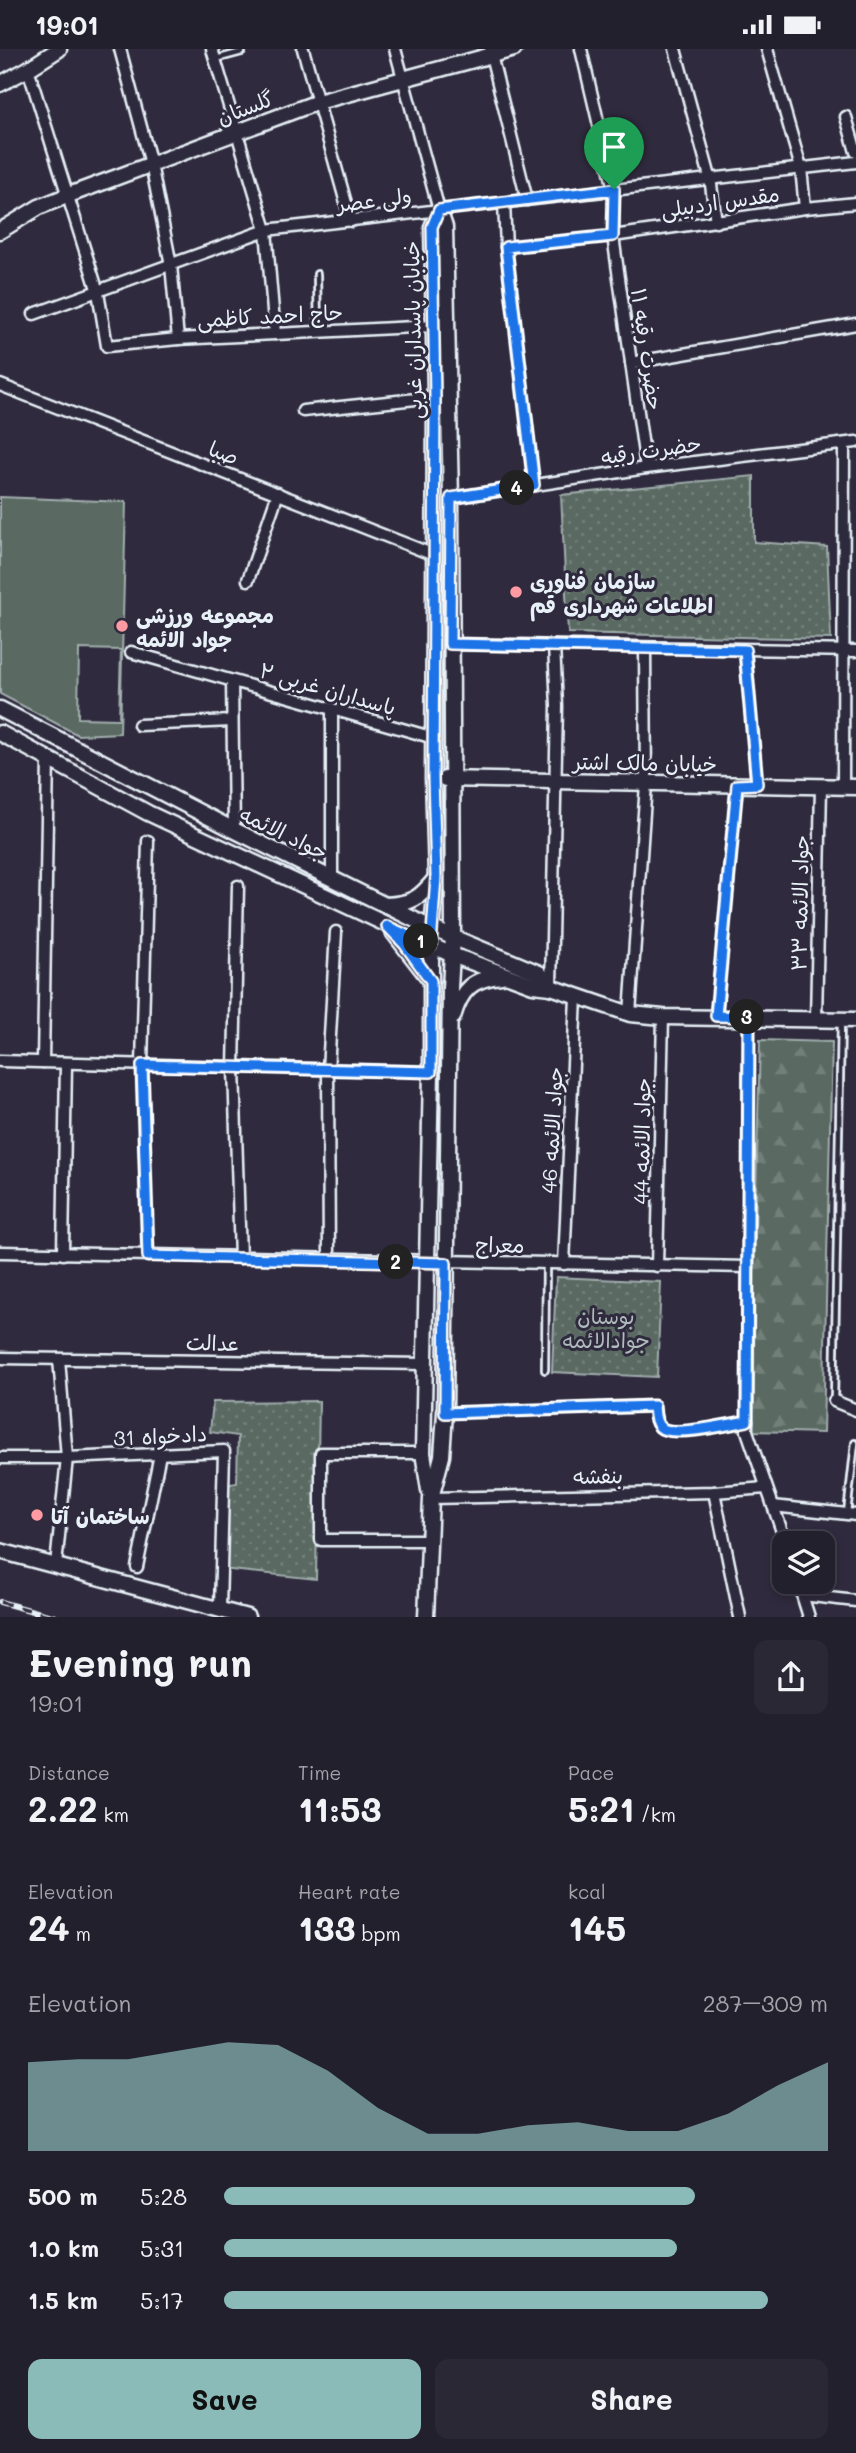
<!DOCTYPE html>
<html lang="en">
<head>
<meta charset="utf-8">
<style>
	:root { --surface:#23202e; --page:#2b2836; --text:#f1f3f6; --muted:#a3a3aa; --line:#403e4a; --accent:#8bbbb9 }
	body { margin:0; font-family:Mali,"Playpen Sans Arabic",sans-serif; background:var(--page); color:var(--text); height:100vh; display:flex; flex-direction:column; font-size:26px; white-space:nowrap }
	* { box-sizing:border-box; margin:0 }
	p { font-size:23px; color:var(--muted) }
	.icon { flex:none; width:38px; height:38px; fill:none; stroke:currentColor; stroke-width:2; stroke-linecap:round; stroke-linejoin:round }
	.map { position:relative; height:1568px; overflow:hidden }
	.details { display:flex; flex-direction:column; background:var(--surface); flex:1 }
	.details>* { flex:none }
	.fabs { position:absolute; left:772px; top:1482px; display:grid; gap:14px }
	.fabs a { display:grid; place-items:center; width:63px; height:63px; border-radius:14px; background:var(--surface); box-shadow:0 4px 10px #0003,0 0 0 2px var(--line); font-size:35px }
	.pin { position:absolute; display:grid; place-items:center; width:60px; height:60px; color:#fff; margin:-72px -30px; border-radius:50% 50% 50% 0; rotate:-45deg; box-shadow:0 0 7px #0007 }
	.pin .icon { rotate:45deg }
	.km { position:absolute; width:35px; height:35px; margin:-18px; border-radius:50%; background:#222; color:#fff; font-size:19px; line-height:35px; text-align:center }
	.round { display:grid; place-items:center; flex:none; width:74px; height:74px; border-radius:14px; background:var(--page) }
	.summary { display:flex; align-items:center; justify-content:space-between; height:119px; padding:0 28px }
	h1 { font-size:38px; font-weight:700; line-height:52px }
	.metrics { display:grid; grid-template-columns:repeat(3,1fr); gap:10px; height:119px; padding:7px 28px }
	.metrics div { display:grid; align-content:center }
	.metrics b { font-size:35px; font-weight:700 }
	.metrics small { font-size:19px; font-weight:400 }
	.metrics p { font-size:19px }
	.chart { height:196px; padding:14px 28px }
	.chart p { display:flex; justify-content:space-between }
	.chart svg { width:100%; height:126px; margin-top:7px; fill:var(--accent); opacity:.7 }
	.button { display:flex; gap:14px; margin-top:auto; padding:14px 28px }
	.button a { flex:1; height:80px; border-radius:14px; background:var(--accent); color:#111; font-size:28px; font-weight:700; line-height:80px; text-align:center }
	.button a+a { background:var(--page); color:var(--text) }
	ul { padding:0 28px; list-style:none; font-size:23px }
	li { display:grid; grid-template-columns:112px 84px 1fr; align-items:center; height:52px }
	li i { height:18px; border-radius:9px; background:var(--accent) }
	.status { display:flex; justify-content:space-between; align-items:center; height:49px; padding:0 35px; background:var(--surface); direction:ltr }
	.status svg { height:19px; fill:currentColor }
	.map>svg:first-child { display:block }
</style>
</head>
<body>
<div class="status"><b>19:01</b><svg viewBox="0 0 49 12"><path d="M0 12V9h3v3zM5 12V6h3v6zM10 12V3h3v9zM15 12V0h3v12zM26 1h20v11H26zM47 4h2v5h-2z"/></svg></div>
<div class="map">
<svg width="856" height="1568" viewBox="0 0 856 1568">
	<defs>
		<pattern id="grass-dots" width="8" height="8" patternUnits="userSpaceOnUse" patternTransform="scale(1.75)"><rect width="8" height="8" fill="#5a6a62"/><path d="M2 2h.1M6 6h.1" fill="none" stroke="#728079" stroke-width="1.8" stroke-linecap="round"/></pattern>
		<pattern id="forest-firs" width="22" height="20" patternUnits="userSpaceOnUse" patternTransform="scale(1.75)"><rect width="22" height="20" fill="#5a6a62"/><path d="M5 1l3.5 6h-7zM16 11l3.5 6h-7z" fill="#728079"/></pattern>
	</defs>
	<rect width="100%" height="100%" fill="#2f2a3d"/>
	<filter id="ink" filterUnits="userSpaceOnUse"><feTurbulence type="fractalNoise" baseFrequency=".0143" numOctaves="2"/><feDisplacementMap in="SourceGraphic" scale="14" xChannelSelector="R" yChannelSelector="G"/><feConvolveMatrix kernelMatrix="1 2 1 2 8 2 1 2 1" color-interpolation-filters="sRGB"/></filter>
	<g filter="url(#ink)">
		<g fill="url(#grass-dots)" stroke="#a1aead" stroke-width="2">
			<polygon points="754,427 754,493 827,498 831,590 568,584 561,446"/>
			<polygon points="556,1228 661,1233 657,1328 552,1323"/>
			<polygon points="319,1352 316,1530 222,1520 224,1436 237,1434 238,1387 210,1383 213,1353"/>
		</g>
		<polygon fill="url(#forest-firs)" stroke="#a1aead" stroke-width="2" points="760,991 832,993 823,1384 750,1382"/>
		<path fill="#5a6a62" stroke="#a1aead" stroke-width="2" fill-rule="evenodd" d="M0 448 126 453 120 684 78 686 0 645ZM79 600 121 601 119 670 78 669Z"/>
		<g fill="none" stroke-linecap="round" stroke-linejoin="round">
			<defs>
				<g id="lane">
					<polyline points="216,10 242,3"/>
					<polyline points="317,225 318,283"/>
					<polyline points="545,1321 546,1215"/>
					<polyline points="834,1352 841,972"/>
					<polyline points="847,1464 855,1394"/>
				</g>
				<g id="street">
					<polyline points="120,0 151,115 171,216 178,290"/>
					<polyline points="212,0 266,181 275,285"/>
					<polyline points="303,0 351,172"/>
					<polyline points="395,0 439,161"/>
					<polyline points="581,0 614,140 613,187 646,419"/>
					<polyline points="675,0 710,128 716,173"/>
					<polyline points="767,0 801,119 805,159"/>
					<polyline points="490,2 527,151"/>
					<polyline points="28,20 98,243 107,297 178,290 434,277"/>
					<polyline points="846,68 856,103"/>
					<polyline points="504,154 506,198 534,436"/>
					<polyline points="506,198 613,187 805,159 856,154"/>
					<polyline points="34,265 266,181 856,113"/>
					<polyline points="631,314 856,275"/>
					<polyline points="0,336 434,506"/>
					<polyline points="303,362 435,348"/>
					<polyline points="451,449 646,419 856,393"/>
					<polyline points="248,531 278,444"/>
					<polyline points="450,595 856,602"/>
					<polyline points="745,601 757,735"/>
					<polyline points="131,603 434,689"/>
					<polyline points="232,632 234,781"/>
					<polyline points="139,676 232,672"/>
					<polyline points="843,738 844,395"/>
					<polyline points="148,792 142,1016 148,1207"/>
					<polyline points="332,829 332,660"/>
					<polyline points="238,837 234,1019 240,1209"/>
					<polyline points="551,938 557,657 554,597"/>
					<polyline points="630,965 646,735 645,599"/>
					<polyline points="716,967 737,736"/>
					<polyline points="749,968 747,1382 786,1494"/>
					<polyline points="816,970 821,738"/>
					<polyline points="0,1012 431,1023"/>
					<polyline points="43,1013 48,708"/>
					<polyline points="0,1203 748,1218"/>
					<polyline points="63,1205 66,1014"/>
					<polyline points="329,1211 328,1021 336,883"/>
					<polyline points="564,1215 576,948"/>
					<polyline points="657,1217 663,968"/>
					<polyline points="0,1309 426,1315"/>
					<polyline points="834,1352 856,1361"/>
					<path d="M445 1364 654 1357C655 1364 654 1372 660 1378 671 1389 731 1375 747 1372"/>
					<polyline points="423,1404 321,1404 321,1491 428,1491"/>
					<polyline points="0,1409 67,1409 224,1402 220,1560"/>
					<polyline points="714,1443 740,1568"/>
					<polyline points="431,1449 714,1443 766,1439"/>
					<polyline points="773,1457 856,1466"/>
					<polyline points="56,1516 67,1409 59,1310"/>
					<polyline points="137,1518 160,1405"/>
					<polyline points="798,1533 809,1568"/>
					<polyline points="802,1546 856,1552"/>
				</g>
				<g id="secondary">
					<polyline points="0,35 28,20 59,0"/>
					<polyline points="0,182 39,158 69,146 318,53 514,0"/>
					<polyline points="0,660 234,781 385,856 433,880 539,924 551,938"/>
					<polyline points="0,684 148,764 452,906 533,936 551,938 630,965 663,968 856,971"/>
					<polyline points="445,730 856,738"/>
					<path d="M385 856C412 855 420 849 436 829"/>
					<polyline points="393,883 431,932"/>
					<path d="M453 968C461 940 473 929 502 927"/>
					<polyline points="429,1441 423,1404 431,1023 431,897 436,829 433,729 435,348 432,178 439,161"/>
					<polyline points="0,1502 247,1568"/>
					<polyline points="426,1568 431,1449 442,1407 445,1364 450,939 453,888 451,449 445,178 439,161"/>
				</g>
			</defs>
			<use href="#lane" stroke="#e8f1f8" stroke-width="10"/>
			<use href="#street" stroke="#e8f1f8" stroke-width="15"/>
			<use href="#secondary" stroke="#e8f1f8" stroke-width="19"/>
			<use href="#lane" stroke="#2f2a3d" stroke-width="4.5"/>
			<use href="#street" stroke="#2f2a3d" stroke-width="10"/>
			<use href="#secondary" stroke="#2f2a3d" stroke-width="14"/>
			<defs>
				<polyline id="rail" points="0,1553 55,1568"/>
			</defs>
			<use href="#rail" stroke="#e8f1f8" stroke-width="6"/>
			<use href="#rail" stroke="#2f2a3d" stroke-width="3.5" stroke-dasharray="10" stroke-linecap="butt"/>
		</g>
	</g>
	<g fill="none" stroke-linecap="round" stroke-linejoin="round" filter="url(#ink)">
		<defs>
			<path id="route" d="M614 140 613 187 506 198 534 436 451 449 450 595 745 601 757 735 737 736 716 967 749 968 747 1372C731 1375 671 1389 660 1378 654 1372 655 1364 654 1357L445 1364 446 1214 148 1207 142 1016 431 1023V932L405 896 387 877 431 897 436 828 433 729 435 348 432 178 439 161Z"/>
		</defs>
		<use href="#route" stroke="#fff" stroke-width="14"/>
		<use href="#route" stroke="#1a73e8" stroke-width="9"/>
	</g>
	<g fill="#ff9aa2" stroke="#2f2a3d" stroke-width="2.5">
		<circle cx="516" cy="543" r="7"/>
		<circle cx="122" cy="577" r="7"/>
		<circle cx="37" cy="1466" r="7"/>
	</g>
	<g text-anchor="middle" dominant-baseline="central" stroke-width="6" stroke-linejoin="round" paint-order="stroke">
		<g font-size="21" fill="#e8f1f8" stroke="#2f2a3d">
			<text transform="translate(245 58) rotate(-21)">گلستان</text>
			<text transform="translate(374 150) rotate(-7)">ولی عصر</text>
			<text transform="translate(720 152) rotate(-8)">مقدس اردبیلی</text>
			<text transform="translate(270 266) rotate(-3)">حاج احمد کاظمی</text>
			<text transform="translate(412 281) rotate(-91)">خیابان پاسداران غربی</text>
			<text transform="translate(648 300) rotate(82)">حضرت رقیه ۱۱</text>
			<text transform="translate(651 400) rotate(-8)">حضرت رقیه</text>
			<text transform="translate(224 403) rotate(21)">صبا</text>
			<text transform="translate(328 639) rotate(16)">پاسداران غربی ۲</text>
			<text transform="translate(645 713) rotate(1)">خیابان مالک اشتر</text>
			<text transform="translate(284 783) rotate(26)">جواد الائمه</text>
			<text transform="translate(799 854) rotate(-89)">جواد الائمه ۳۳</text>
			<text transform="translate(551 1081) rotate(-87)">جواد الائمه 46</text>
			<text transform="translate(641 1092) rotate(-89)">جواد الائمه 44</text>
			<text transform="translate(500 1195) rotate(1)">معراج</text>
			<text transform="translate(213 1293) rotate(1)">عدالت</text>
			<text transform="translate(160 1386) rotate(-3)">دادخواه 31</text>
			<text transform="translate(598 1426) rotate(-1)">بنفشه</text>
		</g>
		<g font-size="21" font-weight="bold" fill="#e8f1f8" stroke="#2f2a3d" text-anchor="start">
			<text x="530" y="531">سازمان فناوری<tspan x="530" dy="24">اطلاعات شهرداری قم</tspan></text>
			<text x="136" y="565">مجموعه ورزشی<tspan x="136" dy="24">جواد الائمه</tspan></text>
			<text x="51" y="1466">ساختمان آتا</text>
		</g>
		<g font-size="21" fill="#afbbbc" stroke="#2f2a3d">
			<text x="606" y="1266">بوستان<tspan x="606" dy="24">جوادالائمه</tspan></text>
		</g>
	</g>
</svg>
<div class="fabs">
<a><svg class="icon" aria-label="layers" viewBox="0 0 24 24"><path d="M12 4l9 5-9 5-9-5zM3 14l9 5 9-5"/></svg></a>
</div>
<div class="pin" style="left:614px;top:140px;background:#1e9e55"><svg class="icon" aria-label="arrive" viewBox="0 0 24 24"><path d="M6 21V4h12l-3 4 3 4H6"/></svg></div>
<b class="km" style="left:421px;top:892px">1</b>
<b class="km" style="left:396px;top:1213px">2</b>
<b class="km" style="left:747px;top:968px">3</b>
<b class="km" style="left:517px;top:439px">4</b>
</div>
<section class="details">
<div class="summary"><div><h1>Evening run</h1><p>19:01</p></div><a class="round"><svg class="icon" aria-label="share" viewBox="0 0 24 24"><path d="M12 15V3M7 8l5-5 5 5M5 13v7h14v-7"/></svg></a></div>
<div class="metrics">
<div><p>Distance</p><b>2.22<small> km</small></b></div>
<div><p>Time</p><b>11:53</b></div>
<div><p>Pace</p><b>5:21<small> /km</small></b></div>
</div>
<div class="metrics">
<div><p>Elevation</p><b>24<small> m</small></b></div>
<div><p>Heart rate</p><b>133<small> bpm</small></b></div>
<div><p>kcal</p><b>145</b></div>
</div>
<div class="chart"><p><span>Elevation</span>287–309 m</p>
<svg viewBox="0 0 160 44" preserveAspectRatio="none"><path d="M0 44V13L10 12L20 12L30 9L40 6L50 7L60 16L70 29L80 38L90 38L100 35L110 34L120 37L130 37L140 31L150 21L160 13V44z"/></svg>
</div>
<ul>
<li><b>500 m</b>5:28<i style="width:78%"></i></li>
<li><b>1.0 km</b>5:31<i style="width:75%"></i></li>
<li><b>1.5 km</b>5:17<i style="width:90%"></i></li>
</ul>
<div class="button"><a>Save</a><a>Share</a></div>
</section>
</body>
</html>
